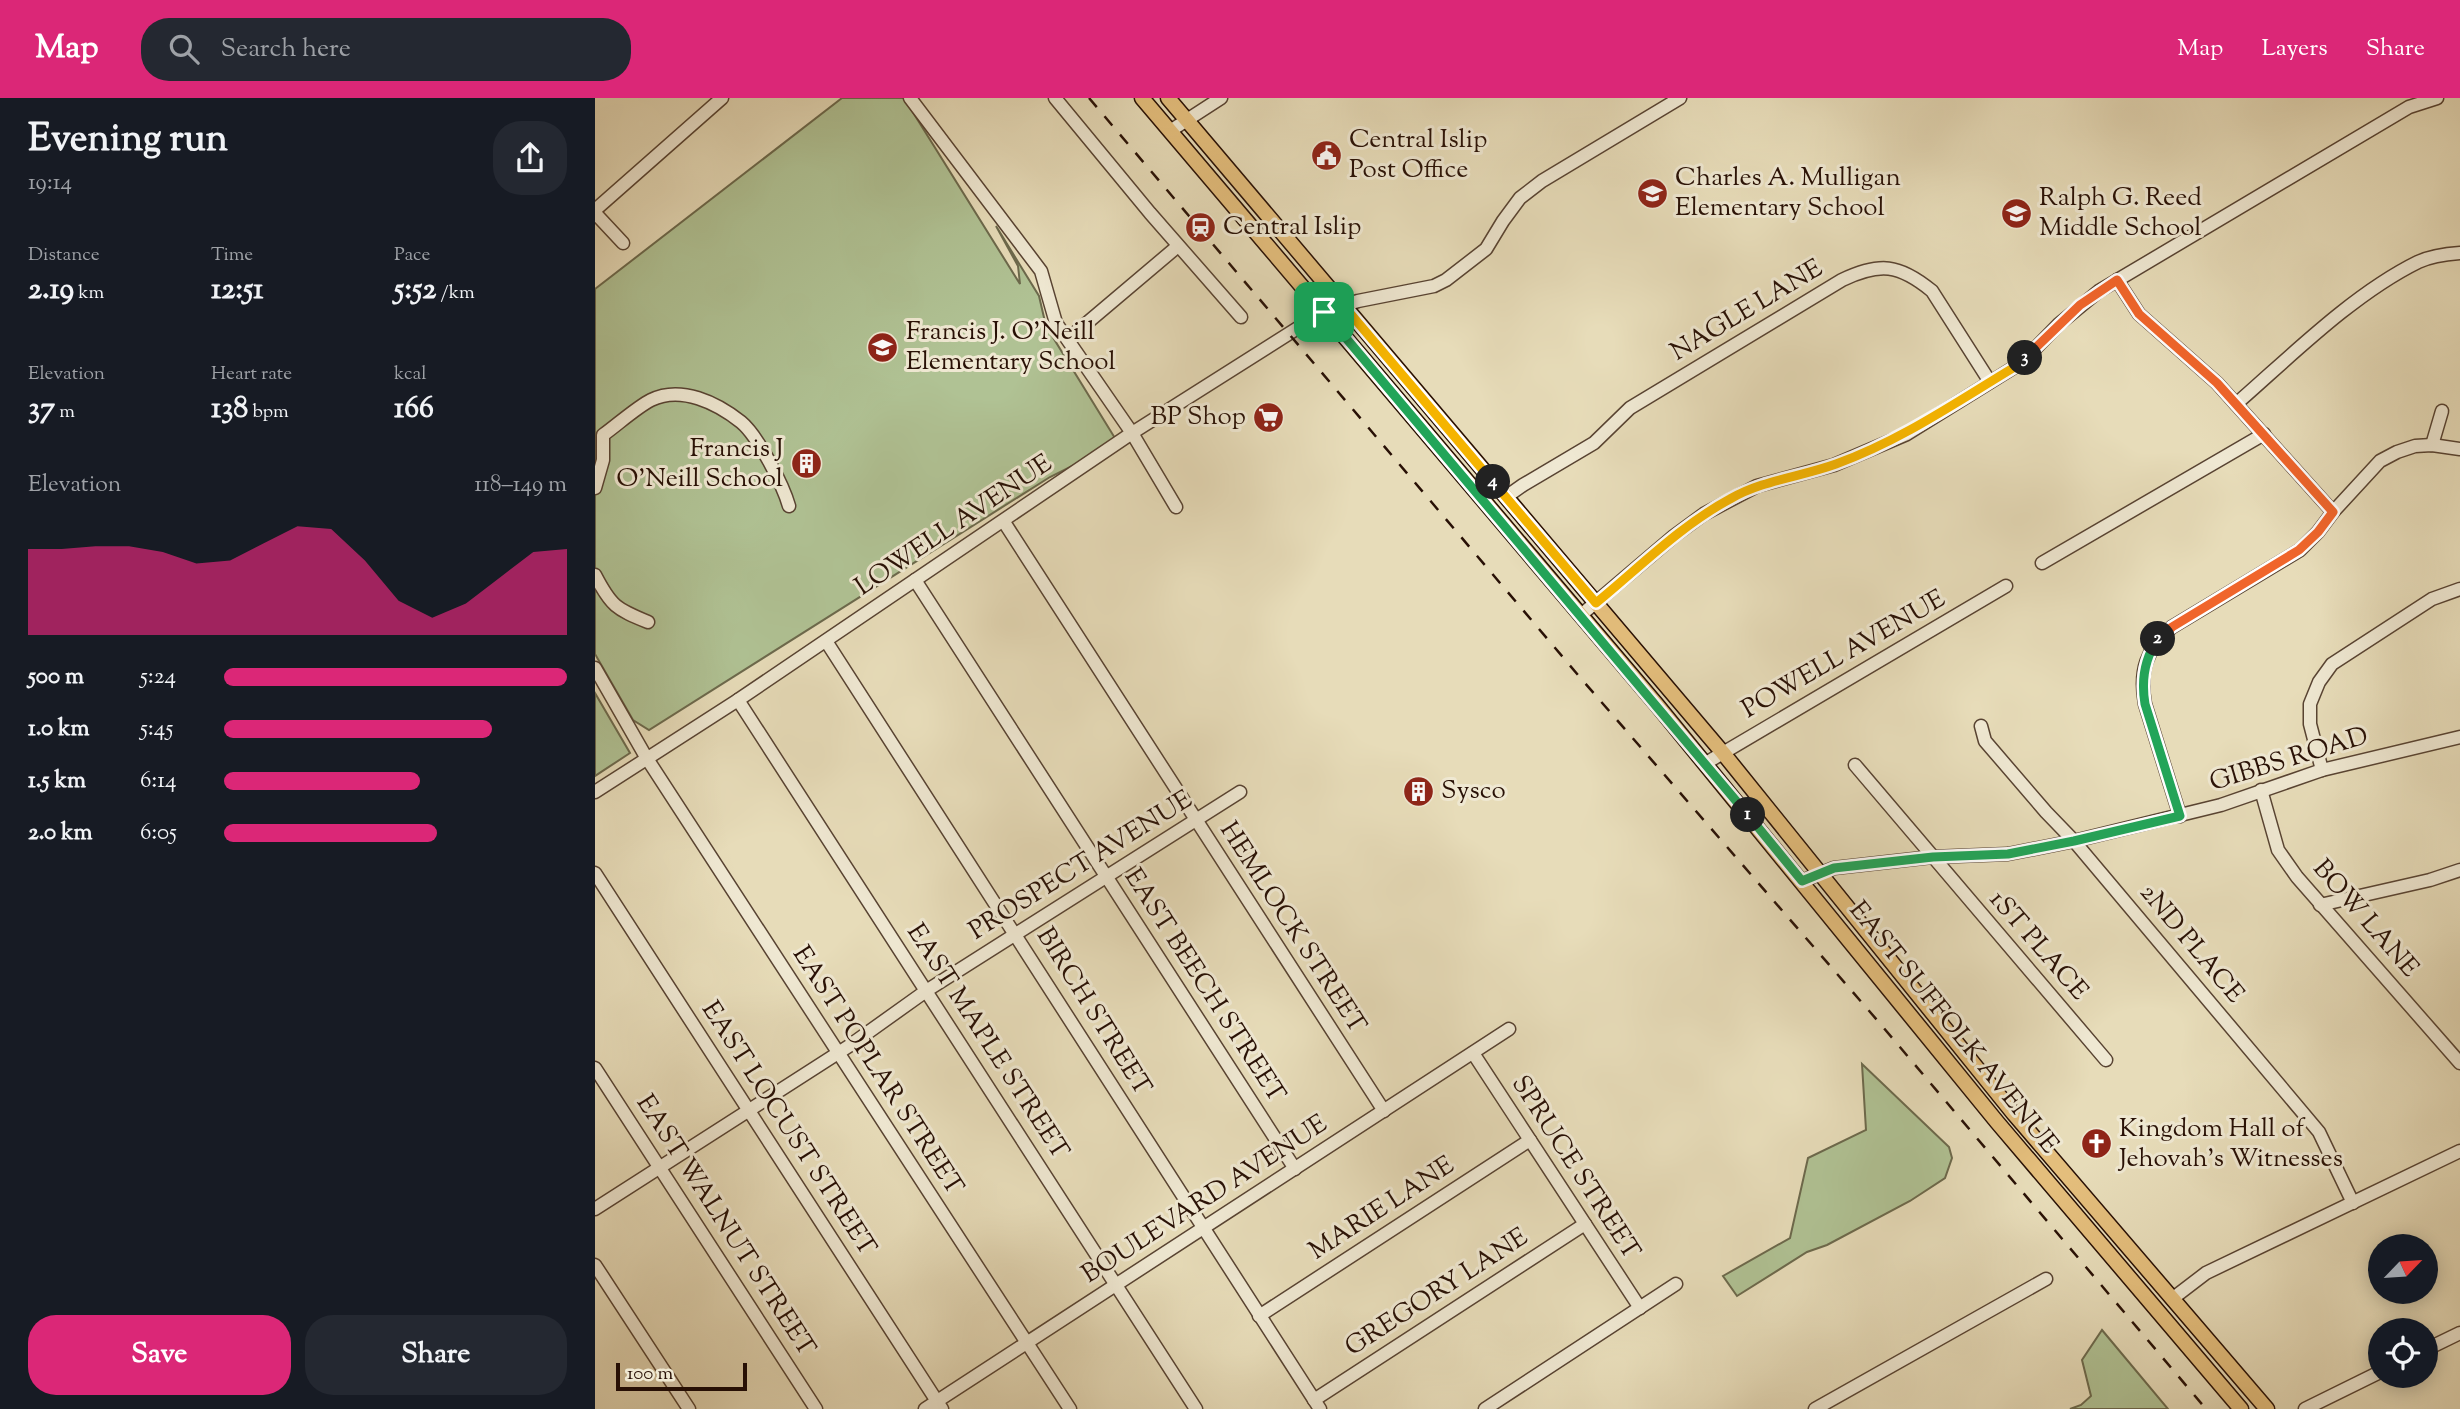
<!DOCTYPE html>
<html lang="en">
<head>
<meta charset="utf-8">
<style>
	:root { --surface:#171b24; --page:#242831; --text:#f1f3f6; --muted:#9ea1a6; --accent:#db2777 }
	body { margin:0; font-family:"Sorts Mill Goudy",serif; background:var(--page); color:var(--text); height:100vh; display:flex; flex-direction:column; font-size:26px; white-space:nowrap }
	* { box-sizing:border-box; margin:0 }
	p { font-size:23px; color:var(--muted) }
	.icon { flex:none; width:38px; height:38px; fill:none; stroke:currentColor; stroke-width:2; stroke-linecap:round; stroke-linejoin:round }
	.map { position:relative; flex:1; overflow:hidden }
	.sheet { display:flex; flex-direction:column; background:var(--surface); width:595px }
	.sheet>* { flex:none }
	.needle { width:46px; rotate:65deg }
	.controls { position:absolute; left:1773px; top:1136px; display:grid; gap:14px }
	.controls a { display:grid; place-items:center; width:70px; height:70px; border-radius:50%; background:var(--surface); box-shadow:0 4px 18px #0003; font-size:35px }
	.scale { position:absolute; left:21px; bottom:18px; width:131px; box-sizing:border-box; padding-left:7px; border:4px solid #281005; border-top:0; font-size:19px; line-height:24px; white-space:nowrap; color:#281005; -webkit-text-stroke:5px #efe8d2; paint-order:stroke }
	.pin { position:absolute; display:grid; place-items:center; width:60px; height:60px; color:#fff; margin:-30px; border-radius:14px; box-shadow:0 4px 10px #0006 }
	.km { position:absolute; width:35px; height:35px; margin:-18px; border-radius:50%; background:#222; color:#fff; font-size:19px; line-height:35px; text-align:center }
	.round { display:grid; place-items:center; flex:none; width:74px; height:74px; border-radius:28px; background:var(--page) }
	.head { display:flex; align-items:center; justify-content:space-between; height:119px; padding:0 28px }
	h1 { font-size:38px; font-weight:700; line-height:52px }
	.metrics { display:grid; grid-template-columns:repeat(3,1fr); gap:10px; height:119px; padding:7px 28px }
	.metrics div { display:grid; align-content:center }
	.metrics b { font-size:30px; font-weight:700 }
	.metrics small { font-size:19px; font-weight:400 }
	.metrics p { font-size:19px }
	.chart { height:196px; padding:14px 28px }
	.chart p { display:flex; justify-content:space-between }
	.chart svg { width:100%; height:126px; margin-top:7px; fill:var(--accent); opacity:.7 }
	.cta { display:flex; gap:14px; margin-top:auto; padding:14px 28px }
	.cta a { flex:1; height:80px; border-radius:28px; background:var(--accent); color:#fff; font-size:28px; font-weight:700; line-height:80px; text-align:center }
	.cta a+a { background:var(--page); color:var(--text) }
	ul { padding:0 28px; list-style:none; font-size:23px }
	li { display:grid; grid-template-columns:112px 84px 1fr; align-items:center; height:52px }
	li i { height:18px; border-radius:9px; background:var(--accent) }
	header { display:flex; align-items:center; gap:42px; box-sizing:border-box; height:98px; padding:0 35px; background:var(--accent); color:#fff }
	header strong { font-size:33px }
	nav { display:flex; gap:38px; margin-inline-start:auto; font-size:24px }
	.search { width:490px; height:63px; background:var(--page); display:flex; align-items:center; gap:18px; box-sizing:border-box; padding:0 24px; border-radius:28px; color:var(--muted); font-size:26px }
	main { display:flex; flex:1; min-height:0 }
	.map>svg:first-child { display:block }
</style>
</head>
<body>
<header>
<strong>Map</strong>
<div class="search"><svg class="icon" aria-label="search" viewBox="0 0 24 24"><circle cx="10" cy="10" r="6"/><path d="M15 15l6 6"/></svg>Search here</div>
<nav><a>Map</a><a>Layers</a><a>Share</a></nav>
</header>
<main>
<section class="sheet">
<div class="head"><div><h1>Evening run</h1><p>19:14</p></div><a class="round"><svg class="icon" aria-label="share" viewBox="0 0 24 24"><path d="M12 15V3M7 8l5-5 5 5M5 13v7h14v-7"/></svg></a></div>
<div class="metrics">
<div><p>Distance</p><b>2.19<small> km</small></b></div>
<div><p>Time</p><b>12:51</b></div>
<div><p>Pace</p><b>5:52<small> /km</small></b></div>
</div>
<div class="metrics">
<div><p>Elevation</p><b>37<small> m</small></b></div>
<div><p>Heart rate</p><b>138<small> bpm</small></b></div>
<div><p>kcal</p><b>166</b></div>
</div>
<div class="chart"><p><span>Elevation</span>118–149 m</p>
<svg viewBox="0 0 160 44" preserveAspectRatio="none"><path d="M0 44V14L10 14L20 13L30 13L40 15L50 19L60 18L70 12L80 6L90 7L100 18L110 32L120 38L130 33L140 24L150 15L160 14V44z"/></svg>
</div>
<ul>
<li><b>500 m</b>5:24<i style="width:100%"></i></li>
<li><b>1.0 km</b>5:45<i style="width:78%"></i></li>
<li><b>1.5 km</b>6:14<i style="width:57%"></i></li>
<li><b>2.0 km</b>6:05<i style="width:62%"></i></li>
</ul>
<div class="cta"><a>Save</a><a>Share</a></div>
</section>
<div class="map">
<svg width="1865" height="1311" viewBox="0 0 1865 1311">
	<rect width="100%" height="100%" fill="#e7dcb9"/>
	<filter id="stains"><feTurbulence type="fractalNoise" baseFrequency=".00286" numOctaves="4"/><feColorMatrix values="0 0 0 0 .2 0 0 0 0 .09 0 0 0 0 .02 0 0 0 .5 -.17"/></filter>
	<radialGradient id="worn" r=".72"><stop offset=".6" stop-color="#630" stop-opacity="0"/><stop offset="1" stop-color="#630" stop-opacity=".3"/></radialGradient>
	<g fill="#b0c294" stroke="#6c694c" stroke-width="2">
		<polygon points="247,0 309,0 425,186 423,168 401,128 444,198 451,228 523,345 455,379 54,632 38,622 0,556 0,191"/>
		<polygon points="0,595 35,655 0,678"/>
		<polygon points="1267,966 1354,1049 1357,1060 1350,1080 1315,1103 1232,1147 1212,1154 1142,1198 1128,1178 1195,1140 1213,1060 1271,1032"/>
		<polygon points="1507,1232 1573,1311 1475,1311 1486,1307 1496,1298 1487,1262"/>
	</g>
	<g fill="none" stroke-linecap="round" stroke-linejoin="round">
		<defs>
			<g id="minor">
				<polyline points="315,0 446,173 461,225 537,335 581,409"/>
				<polyline points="460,0 555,115 646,219"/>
				<polyline points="575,33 626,0"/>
				<polyline points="0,112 127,0"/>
				<polyline points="0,115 28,145"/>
				<polyline points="1522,182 1544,216 1622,285 1738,414"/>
				<polyline points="473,241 583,148"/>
				<path d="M1641 306C1696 258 1758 196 1823 164 1836 158 1851 156 1865 155"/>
				<polyline points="1837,347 1847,313"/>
				<path d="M0 390 8 362V337C22 327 42 309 56 302 86 287 122 305 146 324 163 338 188 387 194 408"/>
				<path d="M911 399 928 387 999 345 1035 310 1247 182C1285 164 1304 166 1337 193L1395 284"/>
				<polyline points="409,424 789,1013"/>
				<polyline points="1447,465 1669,336"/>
				<path d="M0 477C16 508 21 511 53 524"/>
				<polyline points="320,482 700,1071"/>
				<polyline points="986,517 1079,438 1109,416 1162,388 1239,367 1312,336 1418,270 1434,257 1464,226 1504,193 1814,9 1842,0"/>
				<polyline points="231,543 725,1311"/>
				<polyline points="0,570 51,659 475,1311"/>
				<polyline points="143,602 601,1311"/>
				<polyline points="1386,628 1390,643 1451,714 1479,743 1724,1034 1758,1105"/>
				<polyline points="1111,665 1411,488"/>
				<polyline points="1260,667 1511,962"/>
				<polyline points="1727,672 1715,626 1715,606 1724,584 1737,566 1837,501 1865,491"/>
				<polyline points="1666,692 1683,752 1702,779 1865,965"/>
				<polyline points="0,694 143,602 537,335 717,221 734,212 763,203 839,188 851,182 891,151 908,123 925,100 947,83 1085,0"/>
				<path d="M1585 718 1550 606C1544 573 1551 551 1577 529L1705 452 1723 434 1738 414 1785 363 1802 354 1820 348 1837 347 1865 351"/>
				<polyline points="0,775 347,1311"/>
				<polyline points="1207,783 1239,770 1337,759 1413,756 1479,743 1626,707 1727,672 1865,639"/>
				<polyline points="1725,807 1835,782 1865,772"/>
				<polyline points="878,955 1045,1210"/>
				<polyline points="0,970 221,1311"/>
				<polyline points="0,1111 254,948 331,893 645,694"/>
				<polyline points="0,1167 94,1311"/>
				<polyline points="1577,1201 1611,1175 1865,1053"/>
				<polyline points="664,1218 935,1042"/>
				<polyline points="1830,1252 1865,1235"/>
				<polyline points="719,1302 990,1126"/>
				<polyline points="330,1311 914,931"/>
				<polyline points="890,1311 1081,1186"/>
				<polyline points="1220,1311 1451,1181"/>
				<polyline points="1710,1311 1785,1274"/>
			</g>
			<g id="major">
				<polyline points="547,0 1062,607 1402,1024 1646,1311"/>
				<polyline points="573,0 1128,655 1419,1016 1672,1311"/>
			</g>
		</defs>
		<use href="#minor" stroke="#584332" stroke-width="15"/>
		<use href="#major" stroke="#281005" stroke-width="17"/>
		<use href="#minor" stroke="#efe8d2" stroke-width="12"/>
		<use href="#major" stroke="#e4be7c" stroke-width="14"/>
		<polyline stroke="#281005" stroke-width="2.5" stroke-dasharray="12 12" stroke-linecap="butt" points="494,0 983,577 1282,922 1611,1311"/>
	</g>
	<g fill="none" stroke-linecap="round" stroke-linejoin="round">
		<defs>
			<polyline id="split-1" points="729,214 1153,717"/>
			<path id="split-2" d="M1153 717 1207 783 1239 770 1338 759 1413 756 1479 743 1585 718 1550 606C1546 582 1549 561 1563 541"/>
			<polyline id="split-3" points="1430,260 1485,207 1522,182 1544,216 1622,285 1738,414 1723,434 1704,452 1577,529 1563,541"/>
			<path id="split-4" d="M898 384 1001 505C1045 469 1085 428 1135 401 1168 382 1205 379 1241 366 1305 343 1360 305 1418 270L1430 260"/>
			<polyline id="split-5" points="729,214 748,207 898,384"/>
		</defs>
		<use href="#split-1" stroke="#fff" stroke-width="14"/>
		<use href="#split-2" stroke="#fff" stroke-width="14"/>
		<use href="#split-3" stroke="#fff" stroke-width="14"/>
		<use href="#split-4" stroke="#fff" stroke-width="14"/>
		<use href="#split-5" stroke="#fff" stroke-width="14"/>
		<use href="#split-1" stroke="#22a559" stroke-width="9"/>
		<use href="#split-2" stroke="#22a559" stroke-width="9"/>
		<use href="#split-3" stroke="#f0652b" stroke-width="9"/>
		<use href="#split-4" stroke="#f5b400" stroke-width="9"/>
		<use href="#split-5" stroke="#f5b400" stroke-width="9"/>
	</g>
	<defs>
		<symbol id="civic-disc" viewBox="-11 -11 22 22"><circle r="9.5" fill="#8f2418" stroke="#efe8d2"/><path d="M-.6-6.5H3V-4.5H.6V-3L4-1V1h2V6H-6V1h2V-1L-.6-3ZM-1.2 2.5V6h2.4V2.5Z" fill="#fff"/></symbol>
		<symbol id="school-disc" viewBox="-11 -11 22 22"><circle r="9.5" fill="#8f2418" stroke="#efe8d2"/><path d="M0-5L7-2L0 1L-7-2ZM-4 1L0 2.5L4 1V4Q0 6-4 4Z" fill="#fff"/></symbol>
		<symbol id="station-disc" viewBox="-11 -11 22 22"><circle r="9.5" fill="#8f2418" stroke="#efe8d2"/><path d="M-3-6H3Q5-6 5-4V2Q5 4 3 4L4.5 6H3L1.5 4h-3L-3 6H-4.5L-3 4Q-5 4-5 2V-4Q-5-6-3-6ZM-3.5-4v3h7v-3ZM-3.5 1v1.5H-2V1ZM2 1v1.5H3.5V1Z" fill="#fff"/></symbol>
		<symbol id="supermarket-disc" viewBox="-11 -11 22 22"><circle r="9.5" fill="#8f2418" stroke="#efe8d2"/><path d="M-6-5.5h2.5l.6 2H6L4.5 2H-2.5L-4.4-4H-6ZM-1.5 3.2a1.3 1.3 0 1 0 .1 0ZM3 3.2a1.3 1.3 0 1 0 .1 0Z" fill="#fff"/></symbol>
		<symbol id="building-disc" viewBox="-11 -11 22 22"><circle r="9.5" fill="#8f2418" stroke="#efe8d2"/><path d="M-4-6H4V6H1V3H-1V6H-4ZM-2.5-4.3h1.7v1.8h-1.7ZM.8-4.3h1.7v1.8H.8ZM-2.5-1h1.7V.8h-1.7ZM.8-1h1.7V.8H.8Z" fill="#fff"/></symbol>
		<symbol id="church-disc" viewBox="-11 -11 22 22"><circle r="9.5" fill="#8f2418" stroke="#efe8d2"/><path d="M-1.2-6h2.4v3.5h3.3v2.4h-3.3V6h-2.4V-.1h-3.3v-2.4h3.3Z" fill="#fff"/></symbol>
	</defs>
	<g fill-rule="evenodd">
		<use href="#civic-disc" x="714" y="40" width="35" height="35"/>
		<use href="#school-disc" x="1040" y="78" width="35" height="35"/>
		<use href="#school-disc" x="1404" y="98" width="35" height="35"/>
		<use href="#station-disc" x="588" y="112" width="35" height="35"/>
		<use href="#school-disc" x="270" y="232" width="35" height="35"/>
		<use href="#supermarket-disc" x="656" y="302" width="35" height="35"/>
		<use href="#building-disc" x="194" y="348" width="35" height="35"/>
		<use href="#building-disc" x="806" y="676" width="35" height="35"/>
		<use href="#church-disc" x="1484" y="1028" width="35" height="35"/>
	</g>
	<g text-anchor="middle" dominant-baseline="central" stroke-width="6" stroke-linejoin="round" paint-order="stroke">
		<g font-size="26" fill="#281005" stroke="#efe8d2" text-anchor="start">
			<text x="754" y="42">Central Islip<tspan x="754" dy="30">Post Office</tspan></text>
			<text x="1080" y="80">Charles A. Mulligan<tspan x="1080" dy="30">Elementary School</tspan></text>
			<text x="1444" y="100">Ralph G. Reed<tspan x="1444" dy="30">Middle School</tspan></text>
			<text x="628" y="129">Central Islip</text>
			<text x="311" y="234">Francis J. O'Neill<tspan x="311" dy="30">Elementary School</tspan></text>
			<text x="651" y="319" text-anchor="end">BP Shop</text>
			<text x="188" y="351" text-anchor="end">Francis J<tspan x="188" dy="30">O'Neill School</tspan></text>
			<text x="846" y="693">Sysco</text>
			<text x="1524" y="1031">Kingdom Hall of<tspan x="1524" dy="30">Jehovah’s Witnesses</tspan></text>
		</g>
		<g font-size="26" fill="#281005" stroke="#efe8d2">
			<text transform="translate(1152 213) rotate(-31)">NAGLE LANE</text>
			<text transform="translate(359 428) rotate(-34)">LOWELL AVENUE</text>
			<text transform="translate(1249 557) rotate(-30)">POWELL AVENUE</text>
			<text transform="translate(1694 662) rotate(-17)">GIBBS ROAD</text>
			<text transform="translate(486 768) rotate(-32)">PROSPECT AVENUE</text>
			<text transform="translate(1770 821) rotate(49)">BOW LANE</text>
			<text transform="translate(697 830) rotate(57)">HEMLOCK STREET</text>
			<text transform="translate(1596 846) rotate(50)">2ND PLACE</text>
			<text transform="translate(1443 848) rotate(49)">1ST PLACE</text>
			<text transform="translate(609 888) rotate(57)">EAST BEECH STREET</text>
			<text transform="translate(498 914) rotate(58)">BIRCH STREET</text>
			<text transform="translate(1358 930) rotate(51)">EAST SUFFOLK AVENUE</text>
			<text transform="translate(392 944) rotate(57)">EAST MAPLE STREET</text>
			<text transform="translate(282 973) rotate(57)">EAST POPLAR STREET</text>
			<text transform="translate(193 1031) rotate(57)">EAST LOCUST STREET</text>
			<text transform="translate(980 1070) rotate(57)">SPRUCE STREET</text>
			<text transform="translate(610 1102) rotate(-33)">BOULEVARD AVENUE</text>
			<text transform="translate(787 1111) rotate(-33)">MARIE LANE</text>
			<text transform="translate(130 1128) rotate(57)">EAST WALNUT STREET</text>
			<text transform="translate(842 1195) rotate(-33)">GREGORY LANE</text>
		</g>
	</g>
	<rect width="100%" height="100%" filter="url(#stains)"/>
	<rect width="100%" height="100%" fill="url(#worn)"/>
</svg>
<div class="controls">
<a><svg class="needle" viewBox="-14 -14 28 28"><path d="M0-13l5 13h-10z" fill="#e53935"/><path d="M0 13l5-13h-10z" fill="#9ea1a6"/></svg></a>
<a><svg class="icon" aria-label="locate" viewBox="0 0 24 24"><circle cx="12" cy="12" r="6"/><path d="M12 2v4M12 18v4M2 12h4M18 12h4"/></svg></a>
</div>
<div class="scale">100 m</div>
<div class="pin" style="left:729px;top:214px;background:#1e9e55"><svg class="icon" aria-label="arrive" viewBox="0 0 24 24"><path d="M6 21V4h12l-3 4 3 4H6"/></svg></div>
<b class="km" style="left:1153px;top:717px">1</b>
<b class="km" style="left:1563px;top:541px">2</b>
<b class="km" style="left:1430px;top:260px">3</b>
<b class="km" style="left:898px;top:384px">4</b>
</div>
</main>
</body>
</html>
